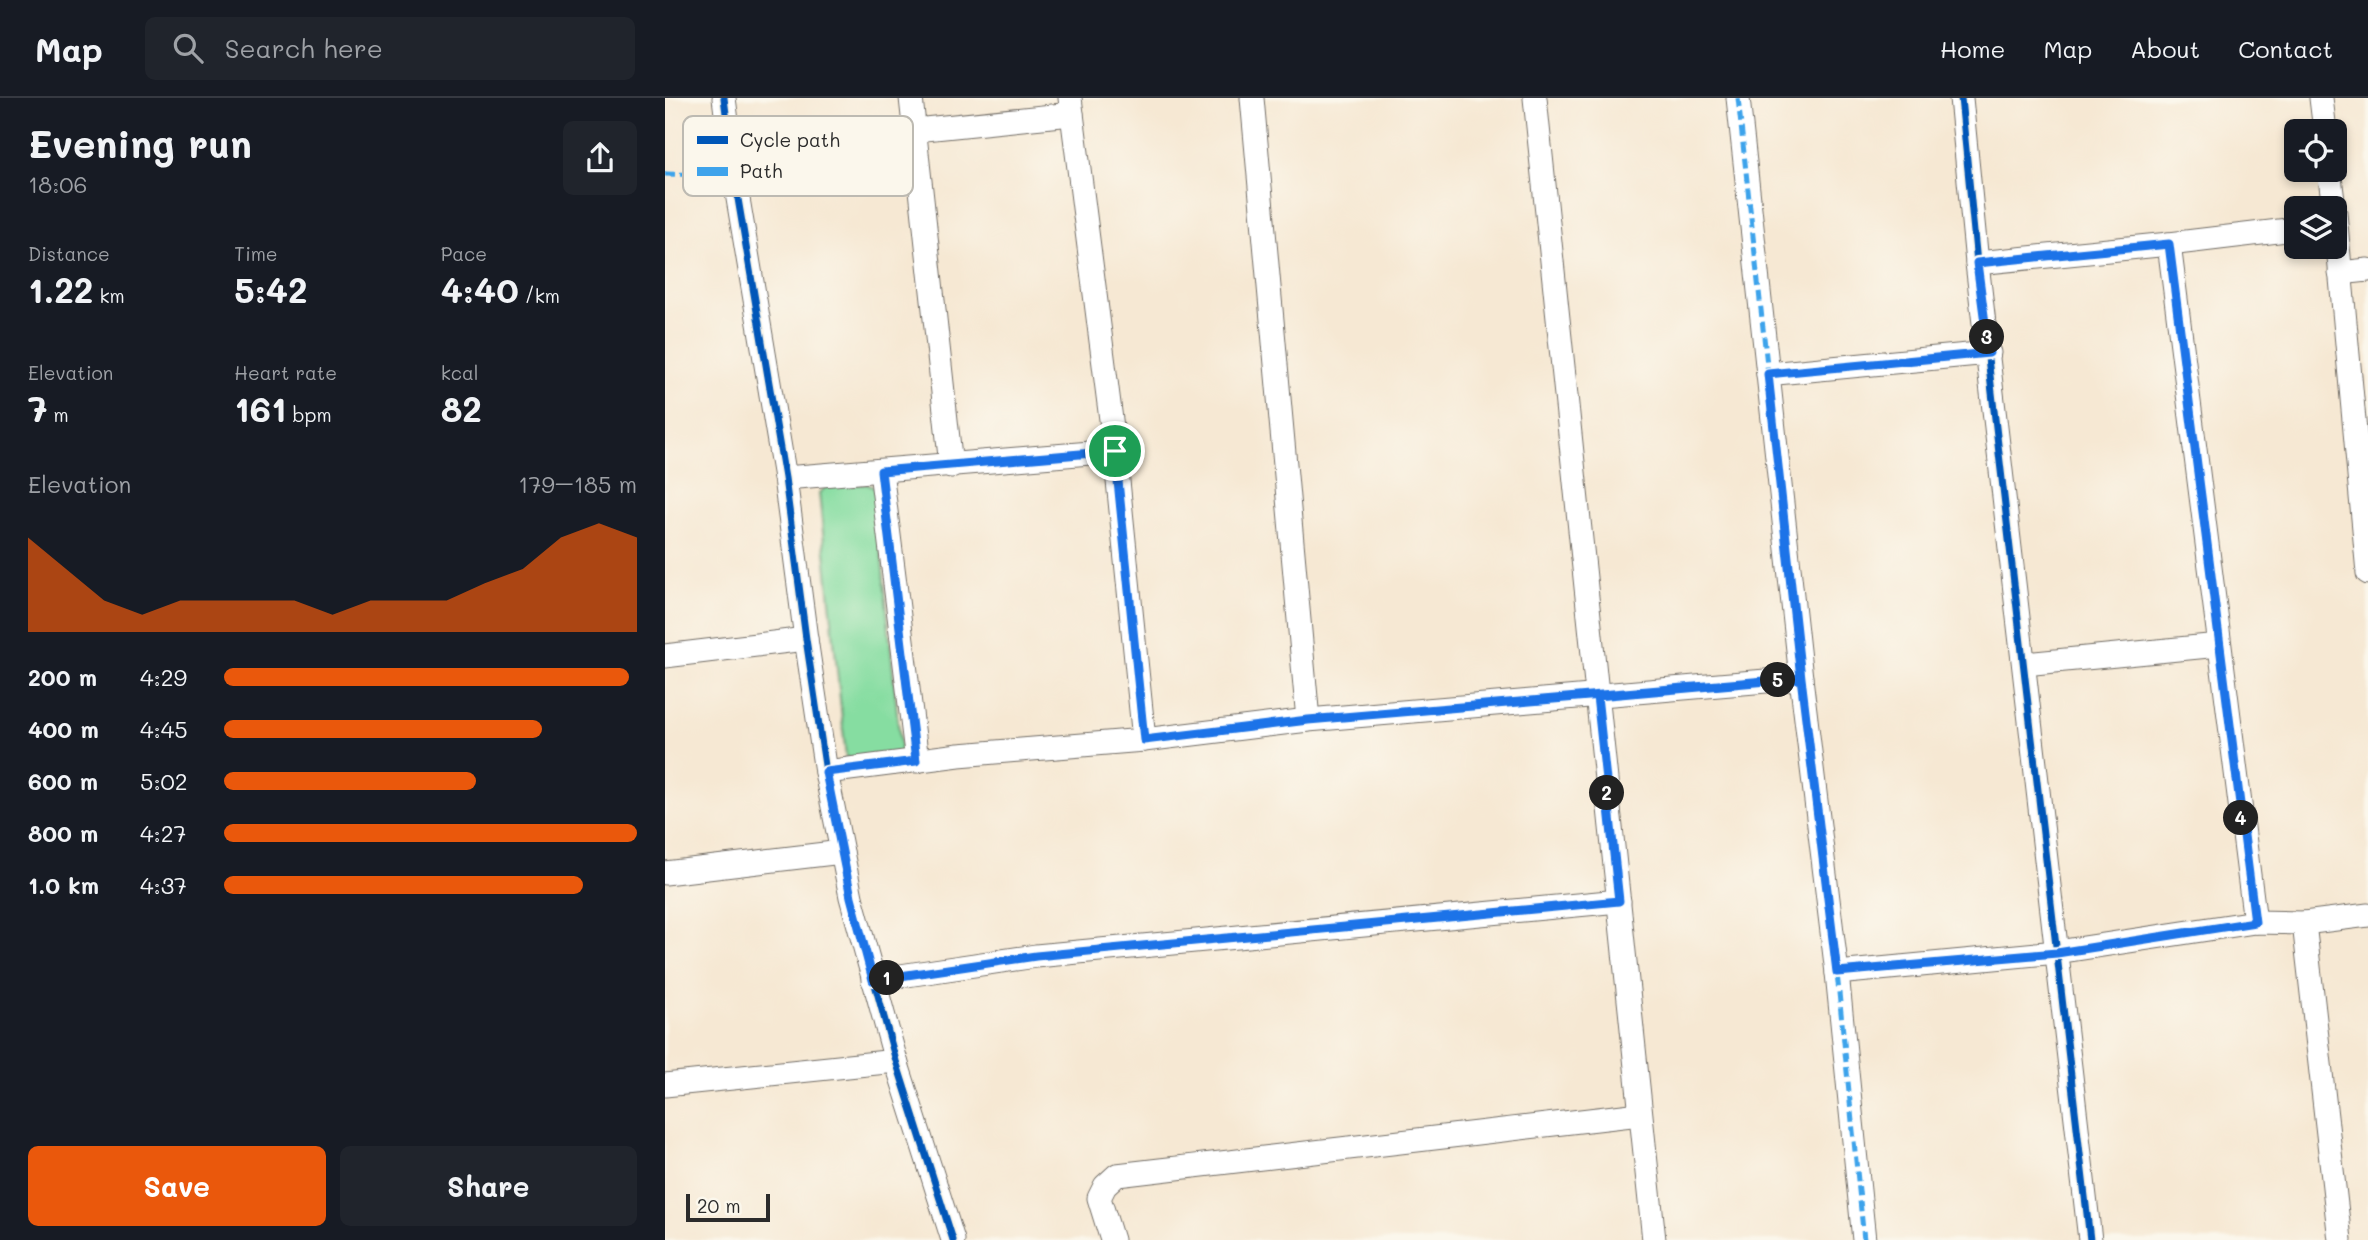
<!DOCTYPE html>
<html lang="en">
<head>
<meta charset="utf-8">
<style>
	:root { --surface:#171b24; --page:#20242c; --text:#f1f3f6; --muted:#9ea1a6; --line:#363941; --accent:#ea580c }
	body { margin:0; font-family:Mali,sans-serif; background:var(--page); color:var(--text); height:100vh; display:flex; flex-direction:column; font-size:26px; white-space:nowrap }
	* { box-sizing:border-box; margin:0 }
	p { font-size:23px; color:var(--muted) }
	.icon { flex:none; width:38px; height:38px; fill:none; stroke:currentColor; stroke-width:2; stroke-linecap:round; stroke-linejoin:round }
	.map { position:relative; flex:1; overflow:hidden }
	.details { display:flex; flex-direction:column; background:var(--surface); width:665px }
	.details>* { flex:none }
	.tools { position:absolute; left:1619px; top:21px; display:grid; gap:14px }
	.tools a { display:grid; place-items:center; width:63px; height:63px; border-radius:10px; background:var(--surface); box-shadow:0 4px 10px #0003; font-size:35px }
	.scale { position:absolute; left:21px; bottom:18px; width:84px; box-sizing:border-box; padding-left:7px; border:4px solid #2b2b2b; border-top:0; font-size:19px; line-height:24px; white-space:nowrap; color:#2b2b2b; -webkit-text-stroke:5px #fbf7ec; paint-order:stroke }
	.pin { position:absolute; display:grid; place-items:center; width:60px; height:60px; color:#fff; margin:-30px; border:4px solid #fff; border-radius:50%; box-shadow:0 2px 7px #0007 }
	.km { position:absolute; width:35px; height:35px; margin:-18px; border-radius:50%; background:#222; color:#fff; font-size:19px; line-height:35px; text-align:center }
	.round { display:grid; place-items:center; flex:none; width:74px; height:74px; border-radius:10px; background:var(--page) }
	.summary { display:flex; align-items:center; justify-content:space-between; height:119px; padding:0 28px }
	h1 { font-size:38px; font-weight:700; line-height:52px }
	.figures { display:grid; grid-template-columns:repeat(3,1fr); gap:10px; height:119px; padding:7px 28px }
	.figures div { display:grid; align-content:center }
	.figures b { font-size:35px; font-weight:700 }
	.figures small { font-size:19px; font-weight:400 }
	.figures p { font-size:19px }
	.chart { height:196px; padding:14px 28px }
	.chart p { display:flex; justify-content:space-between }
	.chart svg { width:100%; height:126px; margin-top:7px; fill:var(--accent); opacity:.7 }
	.primary-button { display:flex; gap:14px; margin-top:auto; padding:14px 28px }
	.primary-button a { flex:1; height:80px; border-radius:10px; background:var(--accent); color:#fff; font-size:28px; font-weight:700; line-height:80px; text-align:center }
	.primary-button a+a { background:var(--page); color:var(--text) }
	ul { padding:0 28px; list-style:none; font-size:23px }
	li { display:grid; grid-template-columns:112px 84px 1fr; align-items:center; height:52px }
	li i { height:18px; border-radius:9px; background:var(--accent) }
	header { display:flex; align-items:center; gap:42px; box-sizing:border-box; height:98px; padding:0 35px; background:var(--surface); border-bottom:2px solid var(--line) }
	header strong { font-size:33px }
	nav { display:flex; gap:38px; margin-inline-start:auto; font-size:24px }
	.search { width:490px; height:63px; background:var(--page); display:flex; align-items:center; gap:18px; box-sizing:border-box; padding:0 24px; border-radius:10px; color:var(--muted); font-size:26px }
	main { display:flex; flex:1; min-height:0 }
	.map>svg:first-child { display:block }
</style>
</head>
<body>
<header>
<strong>Map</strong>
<div class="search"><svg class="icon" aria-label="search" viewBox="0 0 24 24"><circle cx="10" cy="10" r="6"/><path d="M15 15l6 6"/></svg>Search here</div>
<nav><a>Home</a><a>Map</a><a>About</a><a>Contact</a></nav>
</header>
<main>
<section class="details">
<div class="summary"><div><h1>Evening run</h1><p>18:06</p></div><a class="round"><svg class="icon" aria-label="share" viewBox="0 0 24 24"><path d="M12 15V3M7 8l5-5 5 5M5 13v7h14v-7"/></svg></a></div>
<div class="figures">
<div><p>Distance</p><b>1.22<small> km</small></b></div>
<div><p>Time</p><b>5:42</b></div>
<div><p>Pace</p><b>4:40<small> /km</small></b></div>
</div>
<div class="figures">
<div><p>Elevation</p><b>7<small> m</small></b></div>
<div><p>Heart rate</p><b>161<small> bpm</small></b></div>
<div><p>kcal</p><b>82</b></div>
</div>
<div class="chart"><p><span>Elevation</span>179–185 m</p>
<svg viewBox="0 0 160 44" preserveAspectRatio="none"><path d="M0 44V11L10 22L20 33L30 38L40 33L50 33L60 33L70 33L80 38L90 33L100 33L110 33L120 27L130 22L140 11L150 6L160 11V44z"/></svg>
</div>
<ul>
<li><b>200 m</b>4:29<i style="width:98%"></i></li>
<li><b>400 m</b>4:45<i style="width:77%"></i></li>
<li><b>600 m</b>5:02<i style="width:61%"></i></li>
<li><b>800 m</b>4:27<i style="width:100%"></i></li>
<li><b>1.0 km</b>4:37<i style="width:87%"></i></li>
</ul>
<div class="primary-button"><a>Save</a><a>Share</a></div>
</section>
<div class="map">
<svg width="1703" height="1142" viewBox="0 0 1703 1142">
	<rect width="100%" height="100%" fill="#fbf7ec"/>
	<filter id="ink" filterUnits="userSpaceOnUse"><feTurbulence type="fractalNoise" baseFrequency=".0143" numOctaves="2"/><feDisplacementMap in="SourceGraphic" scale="14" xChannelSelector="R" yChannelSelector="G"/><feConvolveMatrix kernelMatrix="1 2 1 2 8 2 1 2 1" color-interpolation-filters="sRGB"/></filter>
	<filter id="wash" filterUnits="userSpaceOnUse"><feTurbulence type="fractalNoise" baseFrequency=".00686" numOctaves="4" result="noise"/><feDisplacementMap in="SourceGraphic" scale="28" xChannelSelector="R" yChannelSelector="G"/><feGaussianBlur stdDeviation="1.57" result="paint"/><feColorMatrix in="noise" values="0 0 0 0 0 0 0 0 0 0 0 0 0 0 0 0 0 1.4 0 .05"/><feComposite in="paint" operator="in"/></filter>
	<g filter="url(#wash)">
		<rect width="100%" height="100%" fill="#f6e8d3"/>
		<polygon fill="#86dda1" stroke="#588466" stroke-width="2" points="202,386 210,390 236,655 181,660 154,395 161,389"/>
	</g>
	<g filter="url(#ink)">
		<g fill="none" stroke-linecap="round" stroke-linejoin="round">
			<defs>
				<g id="street">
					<polyline points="59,0 69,77 120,380 141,541 161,674 186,799 231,963 288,1142"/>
					<polyline points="246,0 286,368"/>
					<polyline points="405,0 450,353 479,642"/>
					<polyline points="587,0 643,622"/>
					<polyline points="870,0 989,1142"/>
					<polyline points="1073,0 1136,580 1172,875 1199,1142"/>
					<polyline points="1296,0 1312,165 1425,1142"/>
					<polyline points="1656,0 1660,33"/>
					<polyline points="66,46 250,32 407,16"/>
					<polyline points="1664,72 1669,110"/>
					<polyline points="1670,115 1703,475"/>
					<polyline points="1504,146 1590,824"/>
					<polyline points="1312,165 1504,146 1631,131"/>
					<polyline points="1675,175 1703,172"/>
					<polyline points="1103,276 1324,255"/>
					<polyline points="216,373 252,663"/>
					<polyline points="120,380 450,353"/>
					<polyline points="0,558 141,541"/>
					<polyline points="1359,566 1554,547"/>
					<polyline points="161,674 294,657 479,642 643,622 1136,580"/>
					<polyline points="0,775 177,754"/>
					<polyline points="1639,825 1675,1142"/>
					<polyline points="1172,875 1392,854 1590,824 1639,825 1703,817"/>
					<polyline points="208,882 371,858 954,803"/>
					<polyline points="0,987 231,963"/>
					<polyline points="447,1142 434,1100 440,1088 452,1077 975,1016"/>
				</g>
			</defs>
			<use href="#street" stroke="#726d66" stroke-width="25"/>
			<use href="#street" stroke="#fff" stroke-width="23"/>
			<g stroke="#3ea3eb" stroke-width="5" stroke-dasharray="10 5" stroke-linecap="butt">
				<polyline points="1073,0 1136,580 1172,875 1199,1142"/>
				<polyline points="0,76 69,77"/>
			</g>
			<defs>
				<g id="cycleway">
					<polyline points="59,0 69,77 120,380 141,541 161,674 186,799 231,963 288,1142"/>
					<polyline points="1296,0 1312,165 1425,1142"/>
				</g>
			</defs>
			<use href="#cycleway" stroke="#fbf7ec" stroke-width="11"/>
			<use href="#cycleway" stroke="#0057b8" stroke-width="7"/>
		</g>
	</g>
	<g fill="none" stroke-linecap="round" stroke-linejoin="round" filter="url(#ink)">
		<defs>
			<polyline id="route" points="450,353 216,373 251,663 161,674 186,799 208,882 371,858 954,803 932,598 1136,580 1103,276 1324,255 1312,165 1504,146 1590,824 1392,855 1172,874 1136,580 643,622 479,642 450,353"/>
		</defs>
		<use href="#route" stroke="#fff" stroke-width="14"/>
		<use href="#route" stroke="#1a73e8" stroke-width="9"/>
	</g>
	<rect x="18" y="18" width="230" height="80" rx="10" fill="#fbf7ec" stroke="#bdbab2" stroke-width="2"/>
	<rect x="32" y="38" width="31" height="8" fill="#0057b8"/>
	<rect x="32" y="69" width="31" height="9" fill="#3ea3eb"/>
	<g font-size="19" fill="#2b2b2b">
		<text x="75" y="49">Cycle path</text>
		<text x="75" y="80">Path</text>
	</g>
</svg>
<div class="tools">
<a><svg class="icon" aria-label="locate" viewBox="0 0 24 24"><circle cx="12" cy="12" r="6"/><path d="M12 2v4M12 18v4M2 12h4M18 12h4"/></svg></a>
<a><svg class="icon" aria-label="layers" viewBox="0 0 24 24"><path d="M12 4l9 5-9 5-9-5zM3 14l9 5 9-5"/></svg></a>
</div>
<div class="scale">20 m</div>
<div class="pin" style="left:450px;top:353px;background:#1e9e55"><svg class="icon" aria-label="arrive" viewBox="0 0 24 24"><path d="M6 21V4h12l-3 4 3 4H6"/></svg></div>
<b class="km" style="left:222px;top:880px">1</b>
<b class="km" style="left:942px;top:695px">2</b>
<b class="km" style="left:1322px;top:239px">3</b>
<b class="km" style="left:1576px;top:720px">4</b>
<b class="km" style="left:1113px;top:582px">5</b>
</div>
</main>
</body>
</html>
